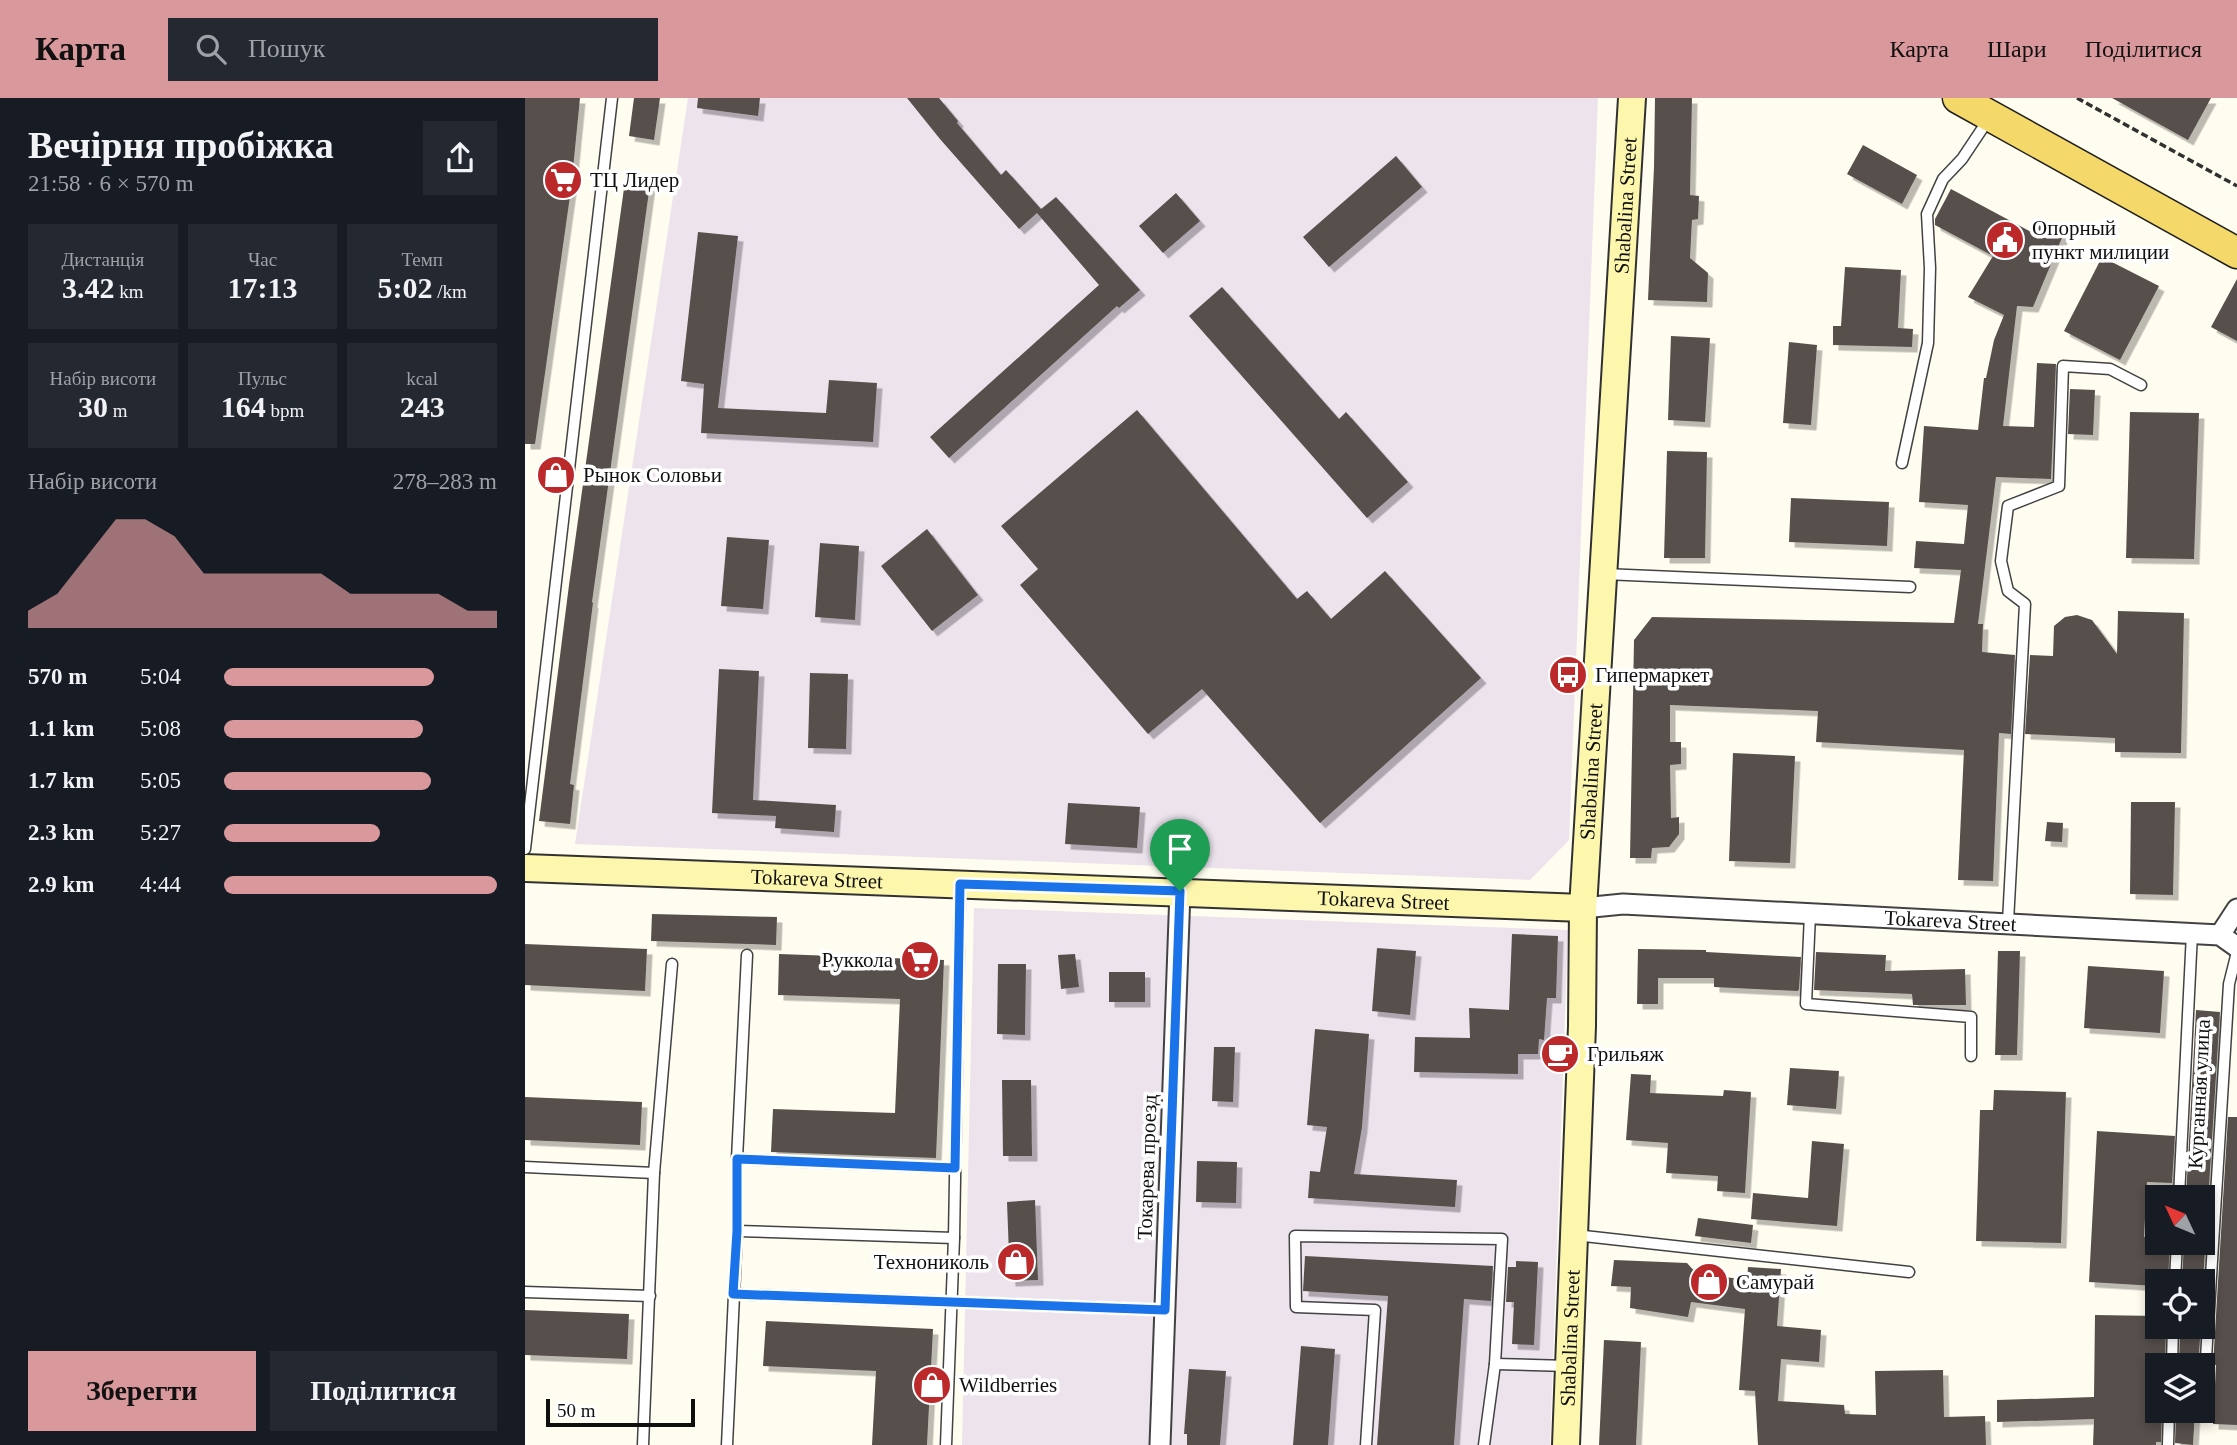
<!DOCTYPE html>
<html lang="uk">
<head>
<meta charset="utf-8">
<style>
	:root { --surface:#171b24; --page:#242831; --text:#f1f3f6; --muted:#9ea1a6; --accent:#d9989b }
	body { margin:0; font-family:Georgia,serif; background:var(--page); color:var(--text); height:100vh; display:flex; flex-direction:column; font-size:26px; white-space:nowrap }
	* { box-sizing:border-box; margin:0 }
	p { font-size:23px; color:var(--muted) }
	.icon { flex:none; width:38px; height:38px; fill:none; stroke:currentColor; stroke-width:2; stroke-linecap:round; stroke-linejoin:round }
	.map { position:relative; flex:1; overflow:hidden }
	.panel { display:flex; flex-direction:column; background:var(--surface); width:525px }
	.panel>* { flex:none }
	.needle { width:46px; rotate:314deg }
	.controls { position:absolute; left:1620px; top:1087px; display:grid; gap:14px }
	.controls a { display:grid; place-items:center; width:70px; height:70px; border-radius:0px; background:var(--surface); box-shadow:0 4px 10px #0003; font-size:35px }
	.scale { position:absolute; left:21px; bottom:18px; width:149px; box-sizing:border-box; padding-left:7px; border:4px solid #0f0f0f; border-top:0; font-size:19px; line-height:24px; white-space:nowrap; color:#0f0f0f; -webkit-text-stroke:5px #fff; paint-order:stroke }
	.pin { position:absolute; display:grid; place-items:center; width:60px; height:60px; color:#fff; margin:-72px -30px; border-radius:50% 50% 50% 0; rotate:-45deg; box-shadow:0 0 7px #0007 }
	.pin .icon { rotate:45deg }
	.round { display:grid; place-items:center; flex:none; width:74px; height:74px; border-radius:0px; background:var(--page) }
	.summary { display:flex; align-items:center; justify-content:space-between; height:119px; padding:0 28px }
	h1 { font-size:38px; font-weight:600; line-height:52px }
	.stats { display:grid; grid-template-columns:repeat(3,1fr); gap:10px; height:119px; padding:7px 28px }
	.stats div { display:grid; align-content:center; border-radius:0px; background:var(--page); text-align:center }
	.stats b { font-size:30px; font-weight:600 }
	.stats small { font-size:19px; font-weight:400 }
	.stats p { font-size:19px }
	.chart { height:196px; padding:14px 28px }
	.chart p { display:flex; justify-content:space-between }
	.chart svg { width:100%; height:126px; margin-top:7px; fill:var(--accent); opacity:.7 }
	.button { display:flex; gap:14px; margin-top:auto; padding:14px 28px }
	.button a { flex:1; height:80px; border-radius:0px; background:var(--accent); color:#111; font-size:28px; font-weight:600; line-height:80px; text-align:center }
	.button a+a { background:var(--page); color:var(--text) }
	ul { padding:0 28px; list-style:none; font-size:23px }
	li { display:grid; grid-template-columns:112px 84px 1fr; align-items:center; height:52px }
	li i { height:18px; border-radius:9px; background:var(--accent) }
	header { display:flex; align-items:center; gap:42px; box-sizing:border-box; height:98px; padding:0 35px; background:var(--accent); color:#111 }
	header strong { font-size:33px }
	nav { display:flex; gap:38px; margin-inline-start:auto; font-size:24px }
	.search { width:490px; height:63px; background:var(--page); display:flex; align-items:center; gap:18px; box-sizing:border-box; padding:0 24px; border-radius:0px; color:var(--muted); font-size:26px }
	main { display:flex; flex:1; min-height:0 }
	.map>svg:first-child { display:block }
</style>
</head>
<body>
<header>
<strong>Карта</strong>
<div class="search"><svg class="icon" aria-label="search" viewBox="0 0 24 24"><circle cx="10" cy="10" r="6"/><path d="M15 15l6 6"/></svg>Пошук</div>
<nav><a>Карта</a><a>Шари</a><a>Поділитися</a></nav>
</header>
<main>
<section class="panel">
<div class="summary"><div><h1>Вечірня пробіжка</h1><p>21:58 · 6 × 570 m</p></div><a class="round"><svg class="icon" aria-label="share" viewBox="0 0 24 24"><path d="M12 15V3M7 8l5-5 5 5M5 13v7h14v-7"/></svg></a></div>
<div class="stats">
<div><p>Дистанція</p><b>3.42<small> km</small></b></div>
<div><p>Час</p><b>17:13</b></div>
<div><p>Темп</p><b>5:02<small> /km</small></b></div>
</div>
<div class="stats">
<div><p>Набір висоти</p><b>30<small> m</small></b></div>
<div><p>Пульс</p><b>164<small> bpm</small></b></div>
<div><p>kcal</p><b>243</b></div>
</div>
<div class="chart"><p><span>Набір висоти</span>278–283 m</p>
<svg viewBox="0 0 160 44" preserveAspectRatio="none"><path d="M0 44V38L10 32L20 19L30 6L40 6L50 12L60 25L70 25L80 25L90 25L100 25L110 32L120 32L130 32L140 32L150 38L160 38V44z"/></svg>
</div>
<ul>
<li><b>570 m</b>5:04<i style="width:77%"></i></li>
<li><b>1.1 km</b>5:08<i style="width:73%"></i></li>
<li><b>1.7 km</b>5:05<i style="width:76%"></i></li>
<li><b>2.3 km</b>5:27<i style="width:57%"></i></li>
<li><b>2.9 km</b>4:44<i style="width:100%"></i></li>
</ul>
<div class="button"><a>Зберегти</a><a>Поділитися</a></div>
</section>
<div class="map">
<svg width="1712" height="1347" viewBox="0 0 1712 1347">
	<defs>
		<filter id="shadow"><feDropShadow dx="5.5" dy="5.5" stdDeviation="0" flood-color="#0004"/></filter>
	</defs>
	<rect width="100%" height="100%" fill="#fffcf0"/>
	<g fill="#ece3ed">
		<polygon points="163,0 1073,0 1044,742 1005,782 50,746"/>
		<polygon points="449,810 1043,832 1025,1347 437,1347"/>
	</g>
	<g fill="#57504b" filter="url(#shadow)">
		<polygon points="0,0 55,0 46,91 10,346 0,346"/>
		<polygon points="109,0 135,0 129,42 104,38"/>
		<polygon points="173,0 235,0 233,18 172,10"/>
		<polygon points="382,0 414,0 433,23 432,25 476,77 481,72 516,111 531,99 615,192 594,210 592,208 424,360 405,339 574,187 512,115 494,131 415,41"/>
		<polygon points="1130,0 1167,0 1165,97 1174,98 1173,121 1167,122 1165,160 1183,175 1182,204 1123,202 1129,69"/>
		<polygon points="1587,0 1686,0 1663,42"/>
		<polygon points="1338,47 1392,77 1377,106 1322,76"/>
		<polygon points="871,58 897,89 804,169 778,139"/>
		<polygon points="101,76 126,79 67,504 68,505 45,686 49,687 45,726 14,723 44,487"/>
		<polygon points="1426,91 1510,136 1516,124 1539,135 1508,209 1492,208 1478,328 1509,329 1512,265 1531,266 1526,381 1471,379 1453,526 1458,526 1457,554 1490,557 1486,636 1474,635 1468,783 1433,782 1439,652 1291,644 1293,613 1145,607 1145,644 1156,644 1156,666 1145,667 1146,720 1154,719 1154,736 1144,749 1127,750 1126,760 1105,760 1109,542 1127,519 1429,525 1436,472 1389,470 1391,443 1439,446 1443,407 1394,404 1399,328 1453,332 1459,280 1461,280 1469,242 1479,217 1443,199 1468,158 1410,127 1410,121"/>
		<polygon points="651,95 675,123 638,155 614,128"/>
		<polygon points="173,134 213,138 193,310 301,315 304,282 352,285 348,344 176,335 179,286 156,283"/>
		<polygon points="1577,159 1634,188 1595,262 1539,233"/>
		<polygon points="1320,169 1376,172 1373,230 1388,231 1387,249 1308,247 1308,228 1316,228"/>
		<polygon points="1712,181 1712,243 1686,229"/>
		<polygon points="697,189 814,321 821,314 883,384 842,420 664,218"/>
		<polygon points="1146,238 1185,240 1180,324 1143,322"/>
		<polygon points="1264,244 1292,247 1286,327 1258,325"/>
		<polygon points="1545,291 1570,292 1568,337 1543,336"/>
		<polygon points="612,312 772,501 782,493 806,521 860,473 956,580 795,725 677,591 623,636 495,487 513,471 476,428"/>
		<polygon points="1605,314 1674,315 1669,461 1601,460"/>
		<polygon points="1142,353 1182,354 1180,460 1139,460"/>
		<polygon points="1266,400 1364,404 1362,448 1264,444"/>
		<polygon points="402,431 453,497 407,533 356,468"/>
		<polygon points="202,439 244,442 238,511 196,508"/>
		<polygon points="295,445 334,448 330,522 290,519"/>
		<polygon points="1593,513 1659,515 1656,655 1590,654 1590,640 1500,636 1505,557 1528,558 1529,528 1540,519 1552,517 1567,522 1592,556"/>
		<polygon points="194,571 234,573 228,702 311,707 309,734 250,730 251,718 187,715"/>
		<polygon points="285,575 323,576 321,651 283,650"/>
		<polygon points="1208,655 1270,658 1265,765 1204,763"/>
		<polygon points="1606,704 1650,704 1648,797 1605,796"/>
		<polygon points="543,705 615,709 612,750 540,746"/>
		<polygon points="1522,724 1538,725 1537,744 1520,743"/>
		<polygon points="127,816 252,819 251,847 126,843"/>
		<polygon points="987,836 1033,838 1031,900 1022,900 1019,942 1014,941 1013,956 993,956 993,976 889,974 890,939 945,940 944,910 984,912"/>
		<polygon points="0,846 122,851 120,893 0,887"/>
		<polygon points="852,850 891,853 885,917 847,913"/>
		<polygon points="1113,851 1181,852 1181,854 1276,859 1274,891 1273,893 1189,889 1189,880 1133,880 1133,906 1112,906"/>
		<polygon points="1473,853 1495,853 1492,957 1470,957"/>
		<polygon points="1291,854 1361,857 1360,873 1440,871 1441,907 1388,907 1387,896 1289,892"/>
		<polygon points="254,856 419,862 411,1060 246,1054 248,1011 370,1015 375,901 253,897"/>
		<polygon points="550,856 554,889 536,891 533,857"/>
		<polygon points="473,866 501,866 500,937 472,936"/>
		<polygon points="1563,868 1639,873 1635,935 1559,930"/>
		<rect x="584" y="874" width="36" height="30"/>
		<polygon points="1671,912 1695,914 1678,1184 1657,1183 1659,1144 1678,1144 1678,1099 1661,1099"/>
		<polygon points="790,931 844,936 837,1029 829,1076 932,1082 930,1109 783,1100 785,1073 795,1074 802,1029 782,1027"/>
		<polygon points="689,949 710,949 708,1004 687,1003"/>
		<polygon points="1265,970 1314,973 1311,1011 1262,1007"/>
		<polygon points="1106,976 1126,977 1125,995 1198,998 1199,992 1226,994 1220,1095 1192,1093 1193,1078 1141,1075 1143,1045 1101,1042"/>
		<polygon points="477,982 506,982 507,1058 478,1058"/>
		<polygon points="1469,992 1541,994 1536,1145 1451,1143 1455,1012 1468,1012"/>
		<polygon points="0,999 117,1004 115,1047 0,1042"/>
		<polygon points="1703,1019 1712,1019 1712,1327 1688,1326 1691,1267 1688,1267"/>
		<polygon points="1572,1033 1650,1038 1647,1085 1622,1084 1619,1139 1633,1140 1633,1144 1645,1144 1643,1183 1630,1183 1630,1188 1564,1184"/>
		<polygon points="1287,1043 1319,1046 1312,1128 1226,1121 1228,1095 1283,1100"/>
		<polygon points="672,1063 712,1064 711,1105 671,1104"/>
		<polygon points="510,1102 513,1182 485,1183 482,1104"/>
		<polygon points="1173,1120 1228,1127 1226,1145 1170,1138"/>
		<polygon points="780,1158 968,1168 966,1203 939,1201 929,1347 852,1347 863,1198 778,1193"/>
		<polygon points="1089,1162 1162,1165 1171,1175 1222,1182 1223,1169 1256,1171 1252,1228 1296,1232 1294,1264 1256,1261 1253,1303 1319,1307 1320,1316 1351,1317 1350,1273 1418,1272 1419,1319 1460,1318 1461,1347 1233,1347 1230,1293 1214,1292 1220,1211 1166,1204 1163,1219 1105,1210 1106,1189 1086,1188"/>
		<polygon points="991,1163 1013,1164 1009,1247 987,1246 989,1204 981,1204 983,1169 991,1169"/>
		<polygon points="0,1212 104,1216 102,1261 0,1257"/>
		<polygon points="1570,1217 1633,1218 1633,1228 1641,1228 1640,1267 1633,1267 1632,1312 1637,1312 1636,1344 1631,1344 1631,1347 1568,1347 1569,1321 1472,1324 1472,1302 1569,1299"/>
		<polygon points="241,1223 408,1231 402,1347 347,1347 351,1273 238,1268"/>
		<polygon points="1655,1228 1676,1228 1673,1267 1654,1267"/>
		<polygon points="1079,1242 1116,1244 1111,1347 1074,1347"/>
		<polygon points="776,1248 810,1251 803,1347 768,1347"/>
		<polygon points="664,1271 701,1273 695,1347 662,1347 662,1336 659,1336"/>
		<polygon points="1651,1312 1670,1312 1668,1347 1650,1345"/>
	</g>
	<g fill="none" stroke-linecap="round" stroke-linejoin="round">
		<defs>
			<g id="lane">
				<polyline points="1377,365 1403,245 1405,170 1402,116 1418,81 1437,61 1463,22"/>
				<polyline points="1079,476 1385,489"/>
				<polyline points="0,751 87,0"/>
				<polyline points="1285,816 1281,906 1446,919 1446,958"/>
				<polyline points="1483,824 1500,506 1483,493 1476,463 1483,408 1534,388 1538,268 1585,271 1616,287"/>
				<polyline points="212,1061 222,857"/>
				<polyline points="0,1069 129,1075"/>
				<polyline points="1654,1099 1667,835"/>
				<polyline points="212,1133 429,1140 435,787"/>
				<polyline points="1050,1137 1384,1174"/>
				<polyline points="1650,1183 1652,1144"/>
				<polyline points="0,1194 125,1198"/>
				<polyline points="208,1196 640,1212"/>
				<polyline points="970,1266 1043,1268"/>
				<polyline points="1647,1267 1648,1228"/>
				<polyline points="1678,1309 1704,886 1712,854"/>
				<polyline points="118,1347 129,1075 147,866"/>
				<polyline points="202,1347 212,1133 212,1061 430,1070"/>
				<polyline points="421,1347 429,1140"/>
				<polyline points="841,1347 850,1212 771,1209 770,1138 977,1141 970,1266 959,1347"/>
				<polyline points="1643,1347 1644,1312"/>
			</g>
			<g id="street">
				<path id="s1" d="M1058 810 1098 806 1695 837 1712 849"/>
				<polyline points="1695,837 1712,811"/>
				<polyline points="635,1347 655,793"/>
			</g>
			<g id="secondary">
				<path id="s2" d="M0 770 1058 810"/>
				<path id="s3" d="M1041 1347 1057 928 1058 810 1107 0"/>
			</g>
			<polyline id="primary" points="1433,0 1712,155"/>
		</defs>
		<use href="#lane" stroke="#424242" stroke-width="13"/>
		<use href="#street" stroke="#424242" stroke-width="23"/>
		<use href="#secondary" stroke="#313131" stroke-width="30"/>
		<use href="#primary" stroke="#202020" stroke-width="33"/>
		<polyline stroke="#313131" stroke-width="3.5" stroke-dasharray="7 3.5" stroke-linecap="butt" points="1552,0 1712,88"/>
		<use href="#lane" stroke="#fff" stroke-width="10"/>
		<use href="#street" stroke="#fff" stroke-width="19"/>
		<use href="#secondary" stroke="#fdf7ad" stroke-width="26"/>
		<use href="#primary" stroke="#f5d86a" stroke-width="30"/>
	</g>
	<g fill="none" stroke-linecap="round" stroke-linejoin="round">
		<defs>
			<polygon id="route" points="435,786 655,793 640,1212 208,1196 212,1133 212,1061 430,1070"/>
		</defs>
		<use href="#route" stroke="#fff" stroke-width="14"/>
		<use href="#route" stroke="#1a73e8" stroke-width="9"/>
	</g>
	<defs>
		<symbol id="supermarket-disc" viewBox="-11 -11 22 22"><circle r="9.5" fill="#bc292b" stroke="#fff"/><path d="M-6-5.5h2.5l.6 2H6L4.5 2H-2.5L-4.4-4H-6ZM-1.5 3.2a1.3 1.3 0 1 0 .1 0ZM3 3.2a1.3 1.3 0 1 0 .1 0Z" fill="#fff"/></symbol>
		<symbol id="civic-disc" viewBox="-11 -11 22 22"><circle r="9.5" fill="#bc292b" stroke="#fff"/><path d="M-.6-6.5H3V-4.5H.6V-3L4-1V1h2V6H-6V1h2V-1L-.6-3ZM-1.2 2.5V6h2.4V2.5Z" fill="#fff"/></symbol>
		<symbol id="shop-disc" viewBox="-11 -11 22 22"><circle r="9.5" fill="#bc292b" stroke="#fff"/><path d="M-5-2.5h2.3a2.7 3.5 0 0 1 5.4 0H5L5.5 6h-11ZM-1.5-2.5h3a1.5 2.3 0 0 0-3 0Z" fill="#fff"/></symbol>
		<symbol id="bus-disc" viewBox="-11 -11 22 22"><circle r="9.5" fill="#bc292b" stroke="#fff"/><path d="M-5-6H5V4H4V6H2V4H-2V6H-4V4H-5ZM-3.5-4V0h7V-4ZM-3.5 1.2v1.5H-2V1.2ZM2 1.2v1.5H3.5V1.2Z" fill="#fff"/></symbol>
		<symbol id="cafe-disc" viewBox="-11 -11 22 22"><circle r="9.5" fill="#bc292b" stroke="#fff"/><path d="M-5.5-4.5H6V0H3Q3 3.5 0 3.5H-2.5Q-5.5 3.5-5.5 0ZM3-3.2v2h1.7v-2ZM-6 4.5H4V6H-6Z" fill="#fff"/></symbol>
	</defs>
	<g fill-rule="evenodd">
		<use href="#supermarket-disc" x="16" y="60" width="44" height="44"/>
		<use href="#civic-disc" x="1458" y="120" width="44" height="44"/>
		<use href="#shop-disc" x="9" y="355" width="44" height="44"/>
		<use href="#bus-disc" x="1021" y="555" width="44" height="44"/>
		<use href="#supermarket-disc" x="373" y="840" width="44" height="44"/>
		<use href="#cafe-disc" x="1013" y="934" width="44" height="44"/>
		<use href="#shop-disc" x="469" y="1142" width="44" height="44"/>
		<use href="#shop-disc" x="1162" y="1162" width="44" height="44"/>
		<use href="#shop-disc" x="385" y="1265" width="44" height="44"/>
	</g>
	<g text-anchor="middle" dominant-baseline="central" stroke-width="7" stroke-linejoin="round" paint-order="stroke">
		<g font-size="21" fill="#0f0f0f" stroke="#fff" text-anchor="start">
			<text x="65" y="82">ТЦ Лидер</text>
			<text x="1507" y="130">Опорный<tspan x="1507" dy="24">пункт милиции</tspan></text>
			<text x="58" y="377">Рынок Соловьи</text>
			<text x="1070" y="577">Гипермаркет</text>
			<text x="368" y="862" text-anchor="end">Руккола</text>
			<text x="1062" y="956">Грильяж</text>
			<text x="464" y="1164" text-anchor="end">Технониколь</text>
			<text x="1211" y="1184">Самурай</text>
			<text x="434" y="1287">Wildberries</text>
		</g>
		<g font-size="21" fill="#0f0f0f" stroke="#fff">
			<text stroke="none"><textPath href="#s3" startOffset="1241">Shabalina Street</textPath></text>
			<text stroke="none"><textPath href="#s3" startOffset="674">Shabalina Street</textPath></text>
			<text stroke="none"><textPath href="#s2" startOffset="292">Tokareva Street</textPath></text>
			<text stroke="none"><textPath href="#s2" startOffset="859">Tokareva Street</textPath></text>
			<text stroke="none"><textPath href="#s1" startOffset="368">Tokareva Street</textPath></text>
			<text transform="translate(1674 996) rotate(-87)">Курганная улица</text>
			<text transform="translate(622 1069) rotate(-88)">Токарева проезд</text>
			<text stroke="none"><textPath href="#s3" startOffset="107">Shabalina Street</textPath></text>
		</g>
	</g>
</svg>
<div class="controls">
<a><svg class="needle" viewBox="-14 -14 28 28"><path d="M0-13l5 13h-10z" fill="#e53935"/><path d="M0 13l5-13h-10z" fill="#9ea1a6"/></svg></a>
<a><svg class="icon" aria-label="locate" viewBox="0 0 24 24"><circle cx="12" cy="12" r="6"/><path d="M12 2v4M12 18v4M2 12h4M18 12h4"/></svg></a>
<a><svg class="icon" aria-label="layers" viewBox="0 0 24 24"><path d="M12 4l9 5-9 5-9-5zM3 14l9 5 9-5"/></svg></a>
</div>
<div class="scale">50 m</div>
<div class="pin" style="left:655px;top:793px;background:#1e9e55"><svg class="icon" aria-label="arrive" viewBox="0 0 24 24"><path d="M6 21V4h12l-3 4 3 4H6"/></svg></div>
</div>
</main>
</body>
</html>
